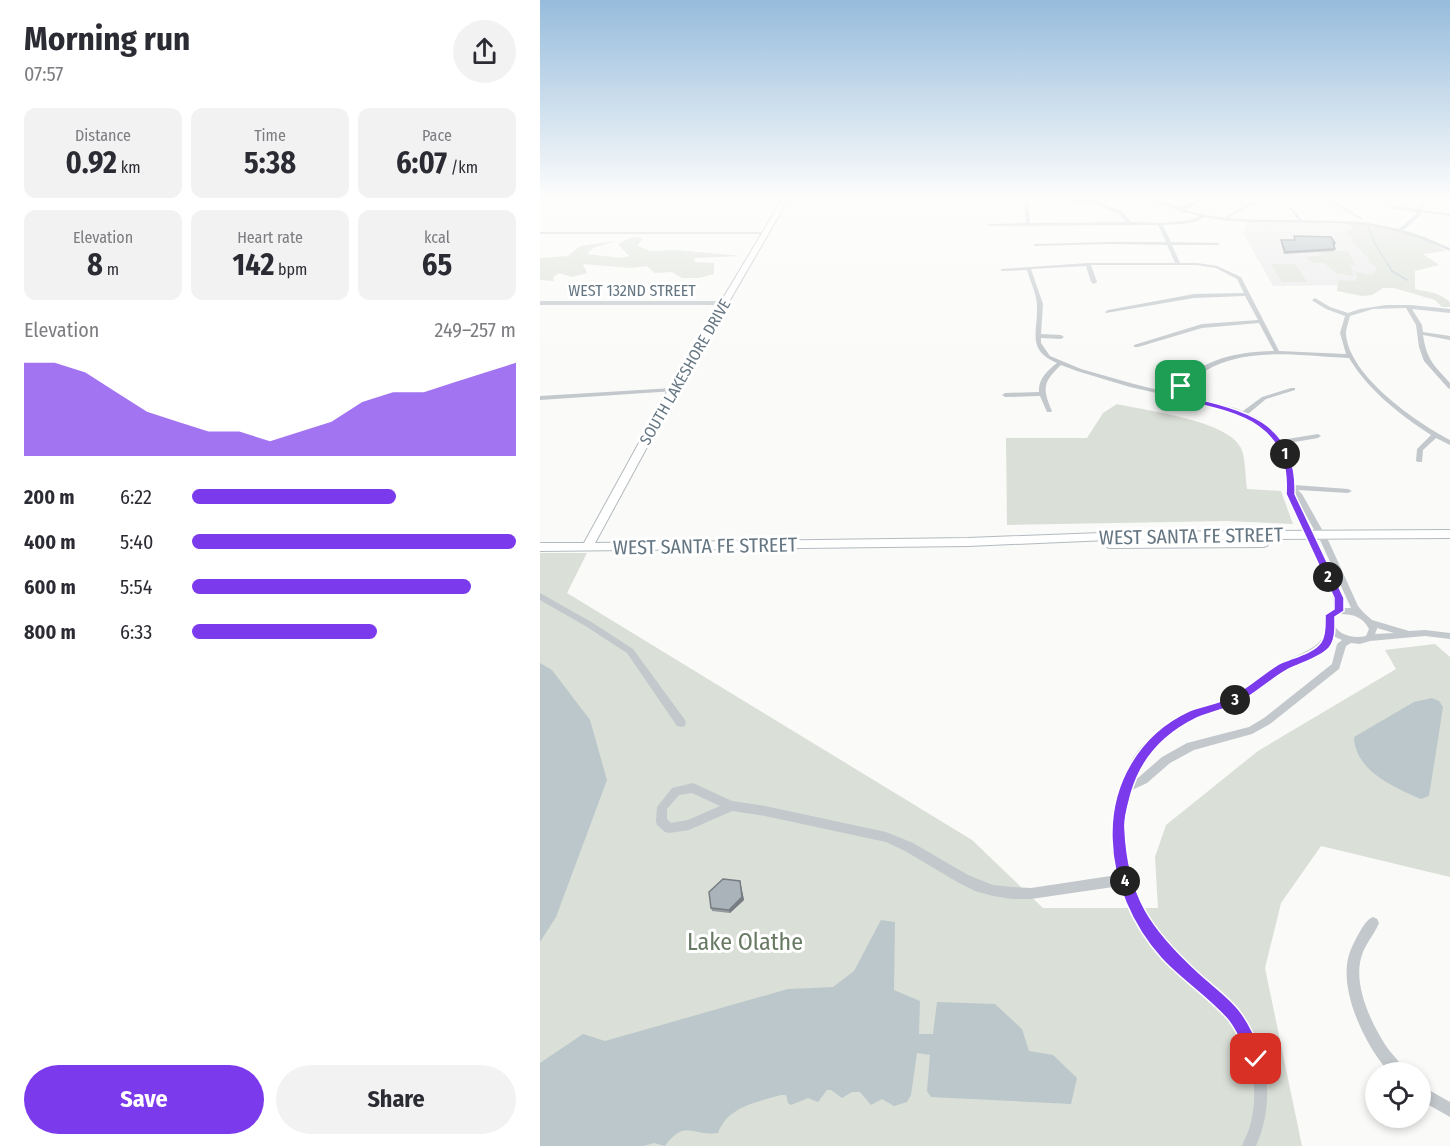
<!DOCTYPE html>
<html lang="en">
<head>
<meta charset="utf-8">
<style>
	:root { --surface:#fff; --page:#f2f2f3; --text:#2b2b33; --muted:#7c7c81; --accent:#7c3aed }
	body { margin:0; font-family:"Fira Sans Condensed",sans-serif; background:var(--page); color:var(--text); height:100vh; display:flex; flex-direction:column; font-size:22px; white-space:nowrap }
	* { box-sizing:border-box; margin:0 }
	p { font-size:20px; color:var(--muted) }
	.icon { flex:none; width:33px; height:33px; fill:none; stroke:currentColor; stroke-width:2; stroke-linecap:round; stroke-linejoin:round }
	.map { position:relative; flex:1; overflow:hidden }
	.sheet { display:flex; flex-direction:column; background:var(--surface); width:540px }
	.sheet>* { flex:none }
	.tools { position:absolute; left:825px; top:1062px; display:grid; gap:12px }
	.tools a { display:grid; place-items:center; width:66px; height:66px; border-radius:50%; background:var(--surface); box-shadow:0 3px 9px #0003; font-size:30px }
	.pin { position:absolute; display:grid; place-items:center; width:51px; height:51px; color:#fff; margin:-26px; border-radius:12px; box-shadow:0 3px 9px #0006 }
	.km { position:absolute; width:30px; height:30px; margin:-15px; border-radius:50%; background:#222; color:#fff; font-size:16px; line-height:30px; text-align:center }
	.round { display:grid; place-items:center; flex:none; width:63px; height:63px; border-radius:32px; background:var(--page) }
	.headline { display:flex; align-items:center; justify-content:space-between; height:102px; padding:0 24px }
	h1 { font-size:33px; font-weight:700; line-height:45px }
	.figures { display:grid; grid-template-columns:repeat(3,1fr); gap:9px; height:102px; padding:6px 24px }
	.figures div { display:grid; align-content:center; border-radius:12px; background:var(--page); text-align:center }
	.figures b { font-size:30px; font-weight:700 }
	.figures small { font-size:16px; font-weight:400 }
	.figures p { font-size:16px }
	.chart { height:168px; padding:12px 24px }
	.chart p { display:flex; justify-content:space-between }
	.chart svg { width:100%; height:108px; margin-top:6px; fill:var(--accent); opacity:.7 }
	.button { display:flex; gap:12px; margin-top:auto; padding:12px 24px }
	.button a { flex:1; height:69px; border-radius:36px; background:var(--accent); color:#fff; font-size:24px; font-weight:700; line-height:69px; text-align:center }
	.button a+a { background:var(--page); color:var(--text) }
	ul { padding:0 24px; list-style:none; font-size:20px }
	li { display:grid; grid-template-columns:96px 72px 1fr; align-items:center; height:45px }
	li i { height:15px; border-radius:8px; background:var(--accent) }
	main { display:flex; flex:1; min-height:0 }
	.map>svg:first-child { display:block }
</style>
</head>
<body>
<main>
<section class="sheet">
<div class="headline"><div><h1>Morning run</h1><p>07:57</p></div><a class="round"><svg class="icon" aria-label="share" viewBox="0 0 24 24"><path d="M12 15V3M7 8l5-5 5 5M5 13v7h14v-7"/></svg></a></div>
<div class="figures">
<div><p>Distance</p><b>0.92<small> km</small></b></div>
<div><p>Time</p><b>5:38</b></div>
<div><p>Pace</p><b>6:07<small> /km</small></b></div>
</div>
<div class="figures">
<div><p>Elevation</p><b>8<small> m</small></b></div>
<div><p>Heart rate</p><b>142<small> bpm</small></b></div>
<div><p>kcal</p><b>65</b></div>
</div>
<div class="chart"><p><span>Elevation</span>249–257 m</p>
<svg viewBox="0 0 160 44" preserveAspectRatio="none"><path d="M0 44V6L10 6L20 10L30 18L40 26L50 30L60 34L70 34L80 38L90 34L100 30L110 22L120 18L130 18L140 14L150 10L160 6V44z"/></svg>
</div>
<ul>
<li><b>200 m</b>6:22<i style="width:63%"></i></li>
<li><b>400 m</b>5:40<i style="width:100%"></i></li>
<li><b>600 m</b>5:54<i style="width:86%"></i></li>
<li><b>800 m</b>6:33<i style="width:57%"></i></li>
</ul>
<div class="button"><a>Save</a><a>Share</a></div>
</section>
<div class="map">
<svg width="910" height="1146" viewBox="0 0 910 1146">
	<rect width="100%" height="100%" fill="#fafaf8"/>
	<polygon fill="#e8e9e9" points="707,222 809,223 848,267 807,285 733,286 703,233"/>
	<g fill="#dadfd7">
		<path d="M808 224C840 222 878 235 906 251L883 254 899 265 875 271V289C892 293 896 291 910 302V307H902L895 300 854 288H843L832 295 822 296 797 291 798 280 815 281 817 277 815 272 830 275 834 273 837 268 829 262 827 256 821 252 822 250 816 247V244L812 242 813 238 806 233 808 230 814 229Z"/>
		<polygon points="93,237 102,238 98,246 110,251 136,250 201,256 154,258 155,262 174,263 174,274 159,278 142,278 132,272 115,273 107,266 91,268 43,264 47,273 32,277 19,273 13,277 14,281 0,280 0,258 28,256 40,246 76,241 53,248 47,254 82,258 89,256 78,244"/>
		<polygon points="780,251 807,251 816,265 810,265 814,276 796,273 784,263 774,263 765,257 779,256"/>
		<polygon points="731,264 755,264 767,282 742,282"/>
		<path d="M577 404C607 411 687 420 701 448 706 459 705 477 707 489L741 491 753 524 687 521 467 525 466 438H547L563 413Z"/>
		<polygon points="0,553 47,553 27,593 432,840 503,908 618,908 615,857 626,825 718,751 856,669 845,650 895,644 910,657 910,877 781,846 741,903 725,968 762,1146 0,1146"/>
	</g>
	<g fill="#bbc7cb">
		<polygon points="0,663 12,670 50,720 67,780 16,917 0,942"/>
		<path d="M892 698 899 701 903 707 889 796 881 799C855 788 815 771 814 737L874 702Z"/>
		<path d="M341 920 355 922 354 990 380 1001 379 1034H393L397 1002 455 1004 482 1029 489 1051 513 1055 537 1078 531 1104 391 1097 387 1091 390 1055 377 1053 371 1095 367 1102 354 1106 342 1099 331 1105 320 1092H312L302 1098 291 1090H287L278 1102 268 1098 251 1105 248 1103 246 1095H241C217 1102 188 1106 178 1133 151 1137 146 1118 125 1146L114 1143 103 1146H0V1063L43 1034 65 1041 248 989 293 987 314 971Z"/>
	</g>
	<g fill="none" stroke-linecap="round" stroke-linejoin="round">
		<g stroke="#bbc7cb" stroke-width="1.5">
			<polyline points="792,202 822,219"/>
			<polyline points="687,217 723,198"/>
			<polyline points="828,226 835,244 852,271 867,280"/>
		</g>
		<defs>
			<polygon id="secondary" points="243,198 249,198 138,390 55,543 428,538 587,532 910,530 910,538 574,540 727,540 729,543 727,546 723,547 569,548 563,544 568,540 428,546 0,551 0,543 44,543 128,390"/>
		</defs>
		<use href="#secondary" stroke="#b3babf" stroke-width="2"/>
		<g fill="#c3c8cc" fill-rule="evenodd">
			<path d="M484 198H488L490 223 586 222 579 214 552 202 540 205 531 203 542 198H550L583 212 591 222C608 222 645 225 659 216L639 211 607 198H613L641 208 660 198H666L645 210C682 221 720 220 758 220L749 208 751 207 762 220 824 222 859 229 876 214 877 212 850 208 849 206 878 209 883 198H887L882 210 910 214V216L881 212 880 216 863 230 882 236 910 248V251L878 238 851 230 824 225 796 223 711 222 680 220 664 217 655 222 641 224 623 225 631 242 679 243V245H632L640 263H657L677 266 701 277 739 351 806 354 800 333 805 316 786 309 773 301 772 300 775 298 790 307 808 313 820 309 846 305H871L910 309V313L872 309 882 325 883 332 910 336V340L883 335C887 361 894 365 910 383V389L908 388 884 361 879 347 876 325 866 308 833 309 810 316C809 321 806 328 806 334 809 376 876 422 910 440V445L896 438 883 450 882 462H878L876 461 877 449 891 435C859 414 829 391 809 358 758 356 698 344 655 378 649 382 644 389 639 395L695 408 703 411 722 397 751 388H755V390L726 399 708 414C720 419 735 429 741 440L778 434 781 436 778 438 743 444 755 475 754 485 808 489 812 491 808 493 758 490 762 494 789 542 818 606 824 613 832 620 869 631 885 630 910 633V639L885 636 830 641 820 644 811 643 806 646 799 669 730 724 712 734 654 750 630 763 607 783 592 790C587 804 583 819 583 835 581 880 607 925 639 956 657 975 679 989 696 1009 729 1046 736 1102 716 1146H702C704 1140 707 1135 709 1129 721 1092 712 1046 686 1017 668 998 646 983 628 964 607 941 592 915 580 886L491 899H472L453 896 435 891 419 883 365 851 346 842 225 816 192 811 149 830 129 833 125 832 117 825 116 821 117 807 132 788 153 783 192 801 225 806 346 832 373 843 428 875 453 885 472 887 491 888 577 875C568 843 572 821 582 790 584 782 585 775 588 768 596 748 614 732 632 722 652 709 675 706 695 695 713 686 728 672 745 662 763 651 779 650 787 629L784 621 788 613 794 610 792 591 746 494 747 475 740 450 733 437 712 420 691 410 590 387 537 371 521 365C503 382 502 388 512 411L511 412H507L500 396 465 397 462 395 465 393 499 392C498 379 507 371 517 363 486 350 498 332 497 306 497 295 490 281 487 270L463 271H461V269L548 263H635L627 245 569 244 495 246 493 245 495 244 569 242H626L618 225 447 226V225L449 224 486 223ZM551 265H657L676 268 697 279 704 293 654 294 568 310 565 312 566 313 654 298 705 296 718 320 662 324 594 345V347H598L662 328 719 323 734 351C704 352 673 356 649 376 644 381 639 388 634 394L594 384 541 369 510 356 501 343V338L521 339 524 337 521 335 501 334 503 304 491 269 546 266 551 282 554 284 557 282ZM754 494 781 542 811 608H803L800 591ZM800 614C813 614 823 617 829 629L826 636C813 639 796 635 793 621L794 617ZM837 628 854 633 835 634 837 629ZM793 636 802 640 797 644 792 664 724 718 709 727 647 743 622 757 599 777 595 779C603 748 636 725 664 714 678 710 691 706 704 700 721 690 736 676 754 666 770 656 784 654 793 636ZM152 793 180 806 148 820 131 823 127 819V809L139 795Z"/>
			<polygon points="0,232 225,232 227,233 225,234 0,234"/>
			<polygon points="0,301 184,301 187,303 184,305 0,305"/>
			<polygon points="133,388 136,390 135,391 0,400 0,396"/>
			<polygon points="0,593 53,623 93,649 145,720 146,723 145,726 141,727 137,726 87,653 47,627 0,600"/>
			<path d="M833 917 837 919 839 923C835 933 827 942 823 952 811 981 830 1021 846 1046 852 1055 862 1063 865 1072H849C827 1048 803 999 807 965 808 954 813 944 818 935 822 928 826 920 833 917Z"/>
			<polygon points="880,1085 910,1102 910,1117 880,1100"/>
		</g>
		<use href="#secondary" fill="#fff" fill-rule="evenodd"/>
	</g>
	<g fill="#929a9f">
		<polygon points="754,236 795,243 795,245 794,245 794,251 744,254 741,242 741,240 754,240"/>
		<polygon points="200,881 204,900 190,913 172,911 171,908"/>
	</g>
	<polygon fill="#777d82" points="200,881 204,900 190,913 189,910"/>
	<g fill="#aab3b9" stroke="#777d82" stroke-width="1.5">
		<polygon points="754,236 791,237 795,243 793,243 795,249 745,252 741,240 755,240"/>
		<polygon points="183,879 200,881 202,897 189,910 171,908 169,892"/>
	</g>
	<linearGradient id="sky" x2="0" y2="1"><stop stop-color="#96bcdc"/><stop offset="0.55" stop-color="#fdfdfc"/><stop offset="1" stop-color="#fdfdfc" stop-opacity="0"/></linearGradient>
	<rect width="910" height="359" fill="url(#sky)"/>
	<path fill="#7c3aed" stroke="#fff" stroke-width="1.5" d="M639 385 645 386 639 395C698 408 758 418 755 494L804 598V611L795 617C795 628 796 639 789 648 780 658 761 663 749 669 730 679 715 695 696 704 684 710 670 712 657 718 624 734 601 758 591 794 588 806 584 817 585 829 588 897 611 929 659 973 672 985 689 997 699 1010 711 1025 717 1042 724 1059L722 1065 716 1067 710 1065C704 1049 698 1033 688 1020 668 997 641 980 621 958 592 926 573 882 572 839 570 784 599 734 649 711 662 706 676 704 688 698 706 690 721 675 737 665 750 658 773 654 781 642 786 635 785 623 785 615L794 609V598L746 494C751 418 690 412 632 398Z"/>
	<g text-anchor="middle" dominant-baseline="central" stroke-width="6" stroke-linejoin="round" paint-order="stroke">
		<g font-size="16" fill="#657683" stroke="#fff">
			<text x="92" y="290">WEST 132ND STREET</text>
			<text transform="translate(145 372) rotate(-60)">SOUTH LAKESHORE DRIVE</text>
		</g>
		<g font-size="20" fill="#657683" stroke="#fff">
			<text transform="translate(651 536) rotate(-1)">WEST SANTA FE STREET</text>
			<text transform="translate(165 546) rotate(-1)">WEST SANTA FE STREET</text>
		</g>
		<g font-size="24" fill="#687a64" stroke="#fff">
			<text x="205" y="942">Lake Olathe</text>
		</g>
	</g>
</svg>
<div class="tools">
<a><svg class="icon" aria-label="locate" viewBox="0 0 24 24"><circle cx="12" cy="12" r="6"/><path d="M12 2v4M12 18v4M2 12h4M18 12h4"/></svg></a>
</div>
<div class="pin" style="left:641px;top:386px;background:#1e9e55"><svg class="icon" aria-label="arrive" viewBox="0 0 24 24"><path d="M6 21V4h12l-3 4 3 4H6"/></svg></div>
<div class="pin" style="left:716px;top:1059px;background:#d93025"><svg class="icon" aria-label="check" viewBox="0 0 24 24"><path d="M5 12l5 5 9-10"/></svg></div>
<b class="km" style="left:745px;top:454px">1</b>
<b class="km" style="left:788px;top:577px">2</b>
<b class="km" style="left:695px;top:700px">3</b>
<b class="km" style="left:585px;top:881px">4</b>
</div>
</main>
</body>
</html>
